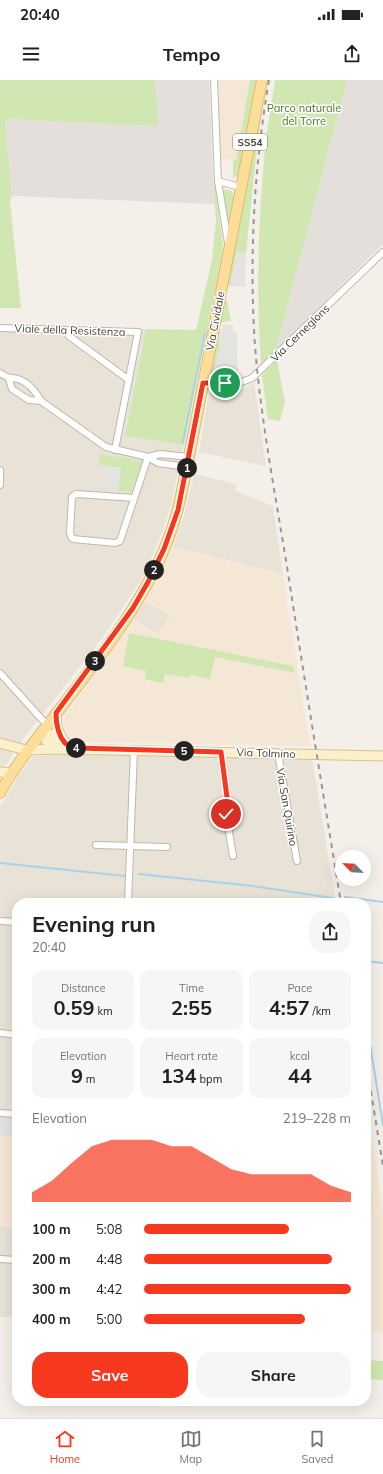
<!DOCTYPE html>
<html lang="en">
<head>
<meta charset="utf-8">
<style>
	:root { --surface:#fff; --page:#f6f6f6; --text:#222; --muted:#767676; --line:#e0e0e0; --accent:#f6391e }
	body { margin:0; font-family:Mulish,sans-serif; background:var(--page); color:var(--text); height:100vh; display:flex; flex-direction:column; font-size:15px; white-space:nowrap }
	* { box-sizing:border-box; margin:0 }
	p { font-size:13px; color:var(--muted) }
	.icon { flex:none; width:22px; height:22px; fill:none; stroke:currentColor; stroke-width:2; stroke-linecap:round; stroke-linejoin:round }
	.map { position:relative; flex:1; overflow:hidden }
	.details { position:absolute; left:12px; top:818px; width:359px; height:508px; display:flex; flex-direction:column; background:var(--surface); border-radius:16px; box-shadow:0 4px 16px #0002 }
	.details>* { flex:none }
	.needle { width:26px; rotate:295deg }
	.controls { position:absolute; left:335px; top:770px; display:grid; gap:8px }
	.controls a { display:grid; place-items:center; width:36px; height:36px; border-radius:50%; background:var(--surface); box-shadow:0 4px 16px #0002; font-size:20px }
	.pin { position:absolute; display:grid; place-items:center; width:34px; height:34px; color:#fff; margin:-17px; border:2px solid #fff; border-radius:50%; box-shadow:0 1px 4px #0007 }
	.km { position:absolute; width:20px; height:20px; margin:-10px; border-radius:50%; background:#222; color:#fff; font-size:11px; line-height:20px; text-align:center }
	.round { display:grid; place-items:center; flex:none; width:42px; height:42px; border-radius:16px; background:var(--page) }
	.summary { display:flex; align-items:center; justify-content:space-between; height:68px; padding:0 20px }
	h1 { font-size:22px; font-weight:700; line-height:30px }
	.metrics { display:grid; grid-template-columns:repeat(3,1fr); gap:6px; height:68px; padding:4px 20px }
	.metrics div { display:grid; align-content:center; border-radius:10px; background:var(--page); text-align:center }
	.metrics b { font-size:20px; font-weight:700 }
	.metrics small { font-size:11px; font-weight:400 }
	.metrics p { font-size:11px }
	.chart { height:112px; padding:8px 20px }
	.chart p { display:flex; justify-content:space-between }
	.chart svg { width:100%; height:72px; margin-top:4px; fill:var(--accent); opacity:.7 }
	.primary-button { display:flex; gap:8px; margin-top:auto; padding:8px 20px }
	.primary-button a { flex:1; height:46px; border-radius:16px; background:var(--accent); color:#fff; font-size:16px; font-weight:700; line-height:46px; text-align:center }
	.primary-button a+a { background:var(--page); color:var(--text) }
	ul { padding:0 20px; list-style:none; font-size:13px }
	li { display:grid; grid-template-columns:64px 48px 1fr; align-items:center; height:30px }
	li i { height:10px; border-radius:5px; background:var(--accent) }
	.status { display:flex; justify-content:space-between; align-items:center; height:28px; padding:0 20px; background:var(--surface); direction:ltr }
	.status svg { height:11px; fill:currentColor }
	header { display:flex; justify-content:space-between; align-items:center; height:52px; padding:0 20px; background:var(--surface); font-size:18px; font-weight:700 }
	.tabs { display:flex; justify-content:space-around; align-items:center; height:56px; border-top:1px solid var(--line); background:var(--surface); font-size:11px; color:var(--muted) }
	.tabs a { display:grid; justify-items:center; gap:2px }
	.tabs .on { color:var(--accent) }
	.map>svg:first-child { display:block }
</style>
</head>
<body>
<div class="status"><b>20:40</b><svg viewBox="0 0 49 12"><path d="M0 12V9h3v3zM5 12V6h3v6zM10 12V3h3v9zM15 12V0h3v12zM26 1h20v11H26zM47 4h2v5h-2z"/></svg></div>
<header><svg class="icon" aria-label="menu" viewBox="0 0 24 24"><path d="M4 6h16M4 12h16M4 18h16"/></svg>Tempo<svg class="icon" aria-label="share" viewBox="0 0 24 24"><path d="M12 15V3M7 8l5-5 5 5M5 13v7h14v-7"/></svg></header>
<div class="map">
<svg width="383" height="1338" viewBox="0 0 383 1338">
	<rect width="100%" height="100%" fill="#f4f0e9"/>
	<g fill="#e8e2d7">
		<polygon points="70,247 146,249 125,356 184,365 171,425 163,450 145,493 120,532 100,561 20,663 0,695 0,251"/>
		<polygon points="254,302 266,386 199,372 208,317 211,313 216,311 243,309"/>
		<polygon points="194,394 236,404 235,411 273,426 283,494 173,467 184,436"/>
		<polygon points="145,522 170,536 158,554 134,539"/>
		<polygon points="73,673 312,679 336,823 17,823 17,1038 0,1036 0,727 18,697 32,677 36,676"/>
		<polygon points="0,1146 17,1147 17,1237 0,1237"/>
	</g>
	<g fill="#f5e7d5">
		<polygon points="218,0 250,0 236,80 221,79"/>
		<polygon points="173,467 283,494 310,666 79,662 68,656 63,645 66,634 134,539 158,554 170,536 145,522"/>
		<polygon points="0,1036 17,1038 17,1147 0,1146"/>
		<polygon points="366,1062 373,1063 383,1132 383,1252 366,1252"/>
	</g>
	<g fill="#e4dfda">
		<polygon points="155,0 209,0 214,124 12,116 5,39 157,46"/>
		<polygon points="347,0 383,0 383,164 276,270"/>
	</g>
	<g fill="#d1e7b2">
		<polygon points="0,0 155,0 158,46 5,39 12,116 10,121 21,228 0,228"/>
		<polygon points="250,0 257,0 239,94 233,98 233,80 236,80"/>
		<polygon points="266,0 257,67 246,173 237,171 230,206 226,206"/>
		<path d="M275 0H347L276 270 261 284C256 212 258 141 265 69 267 46 272 23 275 0Z"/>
		<polygon points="213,103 215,106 223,164 222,174 184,365 125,356 146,249 196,250 212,180 216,139"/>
		<path d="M225 109 232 111 234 116 228 143 227 141C225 133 220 117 225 109Z"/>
		<polygon points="224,220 227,221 231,241 223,242 220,245 219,269 213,298 211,297 209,293"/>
		<polygon points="277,280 285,322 280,341 268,339 262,295"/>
		<polygon points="102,374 116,377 122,377 143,381 132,412 118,411 121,388 99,385 100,375"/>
		<polygon points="129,553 293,586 295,593 215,577 210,599 191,595 189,598 165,594 163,603 145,599 146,591 123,586"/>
		<polygon points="366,1280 383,1281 383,1300 366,1299"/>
	</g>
	<g fill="#e5e3e0">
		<polygon points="237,171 246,173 245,207 230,206"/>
		<polygon points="223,245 233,245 233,252 237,252 238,297 213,298 219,269 219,252 222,252"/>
		<polygon points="136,262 142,263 125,347 120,346"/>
		<polygon points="103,385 121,388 118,411 101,410"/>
		<polygon points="0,1036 17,1038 17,1057 0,1055"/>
	</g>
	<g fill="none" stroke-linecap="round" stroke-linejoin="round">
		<g stroke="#a7d3ef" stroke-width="2">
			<polyline points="183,362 205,253"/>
			<polyline points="0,783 125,796"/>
			<polyline points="139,794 253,806 333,818"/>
			<polyline points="345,817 383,822"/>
			<polyline points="366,881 383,883"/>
			<polyline points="366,939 383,1045"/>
		</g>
		<defs>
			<g id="street">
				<polyline points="214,0 218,101 228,163"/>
				<polyline points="218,101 240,107"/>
				<polyline points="0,248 138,252 115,370"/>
				<polyline points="69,256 129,300"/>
				<path d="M0 293C10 299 8 297 18 299 28 302 36 312 41 321L106 367 148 377 158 383 187 387"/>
				<polyline points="9,299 12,309 29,320 41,321"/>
				<polyline points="203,303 239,303 252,298 383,172"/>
				<polyline points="148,377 160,374 189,377"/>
				<polyline points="0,390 0,405"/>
				<polyline points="134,418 76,414 72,417 70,452 71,457 73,459 115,463 120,461 148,377"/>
				<polyline points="0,593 47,645"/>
				<polyline points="221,672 227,717 226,734 233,776"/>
				<polyline points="278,673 297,781"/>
				<polyline points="96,765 167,767"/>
				<polyline points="128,823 134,670"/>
				<polyline points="0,841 17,842"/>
				<polyline points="0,953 17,955"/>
				<polyline points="0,1033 17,1034"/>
				<polyline points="0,1179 17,1180"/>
			</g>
			<g id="secondary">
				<polyline points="56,633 57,648 64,661"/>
				<polyline points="42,651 47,662 59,669 383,676"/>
				<polyline points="42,651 51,654 74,667"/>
				<polyline points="0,663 26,670 58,669"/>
				<polyline points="0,692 11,693"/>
			</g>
			<path id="primary" d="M0 713C18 680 38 658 60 629 101 575 145 521 169 457 178 435 182 410 187 387L262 0"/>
		</defs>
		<use href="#street" stroke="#bfb8ab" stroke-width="8"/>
		<use href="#secondary" stroke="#d3c399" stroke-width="11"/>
		<use href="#primary" stroke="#e2bb69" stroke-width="12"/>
		<use href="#street" stroke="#fff" stroke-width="6"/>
		<use href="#secondary" stroke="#fdf0c9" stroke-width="9"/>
		<use href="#primary" stroke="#fcde9a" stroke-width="10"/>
		<g stroke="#979797" stroke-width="2" stroke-dasharray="5 5" stroke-linecap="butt">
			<path d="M269 0C254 88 249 177 255 266 261 342 276 418 288 493 305 603 323 713 341 823"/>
			<polyline points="366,981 383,1086"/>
		</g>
	</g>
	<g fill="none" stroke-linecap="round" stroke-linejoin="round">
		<defs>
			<path id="route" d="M225 303H203L178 430 164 469 148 502 133 528 56 633C56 643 58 655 65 663 68 666 73 667 77 668L221 672 227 717 226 734"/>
		</defs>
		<use href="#route" stroke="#fff" stroke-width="8"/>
		<use href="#route" stroke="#f6391e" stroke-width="5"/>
	</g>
	<g text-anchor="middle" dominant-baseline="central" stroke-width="3" stroke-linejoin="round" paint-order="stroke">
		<rect fill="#fff" stroke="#7f7a73" stroke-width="1" x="233" y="54" width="34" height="16" rx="3"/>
		<g font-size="10" font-weight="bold" fill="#484137">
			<text x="250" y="62">SS54</text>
		</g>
		<g font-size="11" fill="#4a792b" stroke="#fff">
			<text x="304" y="28">Parco naturale<tspan x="304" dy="13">del Torre</tspan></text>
		</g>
		<g font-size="11" fill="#484137" stroke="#fff">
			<text transform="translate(215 241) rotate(-79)">Via Cividale</text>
			<text transform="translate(70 250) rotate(2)">Viale della Resistenza</text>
			<text transform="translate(300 253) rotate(-44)">Via Cerneglons</text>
			<text transform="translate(266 673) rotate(2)">Via Tolmino</text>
			<text transform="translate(287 727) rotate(80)">Via San Quirino</text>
		</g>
	</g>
</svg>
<div class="controls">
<a><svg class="needle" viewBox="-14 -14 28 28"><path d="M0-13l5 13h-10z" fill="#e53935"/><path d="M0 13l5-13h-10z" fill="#767676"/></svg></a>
</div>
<div class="pin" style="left:225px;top:303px;background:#1e9e55"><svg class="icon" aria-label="arrive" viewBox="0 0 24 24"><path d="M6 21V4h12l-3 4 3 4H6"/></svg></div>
<div class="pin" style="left:226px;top:734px;background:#d93025"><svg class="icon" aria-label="check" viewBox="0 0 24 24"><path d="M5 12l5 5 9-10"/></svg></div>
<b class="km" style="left:187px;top:388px">1</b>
<b class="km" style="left:154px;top:490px">2</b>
<b class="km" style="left:95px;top:581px">3</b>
<b class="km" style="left:76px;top:668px">4</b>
<b class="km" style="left:184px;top:671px">5</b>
<section class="details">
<div class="summary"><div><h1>Evening run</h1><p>20:40</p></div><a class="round"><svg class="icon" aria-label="share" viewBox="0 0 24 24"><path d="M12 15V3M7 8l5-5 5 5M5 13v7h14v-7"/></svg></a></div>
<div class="metrics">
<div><p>Distance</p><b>0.59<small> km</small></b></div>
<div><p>Time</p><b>2:55</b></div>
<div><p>Pace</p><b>4:57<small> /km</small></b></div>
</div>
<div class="metrics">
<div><p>Elevation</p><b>9<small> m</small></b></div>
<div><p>Heart rate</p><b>134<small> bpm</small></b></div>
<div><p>kcal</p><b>44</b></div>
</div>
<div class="chart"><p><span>Elevation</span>219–228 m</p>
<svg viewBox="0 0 160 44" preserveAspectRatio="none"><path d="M0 44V38L10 31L20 20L30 10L40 6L50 6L60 6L70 10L80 10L90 17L100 24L110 27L120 27L130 27L140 27L150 34L160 38V44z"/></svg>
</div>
<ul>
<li><b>100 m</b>5:08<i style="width:70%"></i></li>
<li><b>200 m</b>4:48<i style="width:91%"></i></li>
<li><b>300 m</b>4:42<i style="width:100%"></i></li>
<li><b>400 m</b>5:00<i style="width:78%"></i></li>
</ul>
<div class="primary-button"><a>Save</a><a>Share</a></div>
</section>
</div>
<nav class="tabs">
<a class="on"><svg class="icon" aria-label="home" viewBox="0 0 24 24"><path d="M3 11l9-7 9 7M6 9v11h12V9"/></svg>Home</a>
<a><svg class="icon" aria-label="map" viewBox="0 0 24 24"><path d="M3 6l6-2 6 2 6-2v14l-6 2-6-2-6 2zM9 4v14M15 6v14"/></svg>Map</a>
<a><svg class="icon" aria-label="saved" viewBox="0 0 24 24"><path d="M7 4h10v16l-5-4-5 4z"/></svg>Saved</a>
</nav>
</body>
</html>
